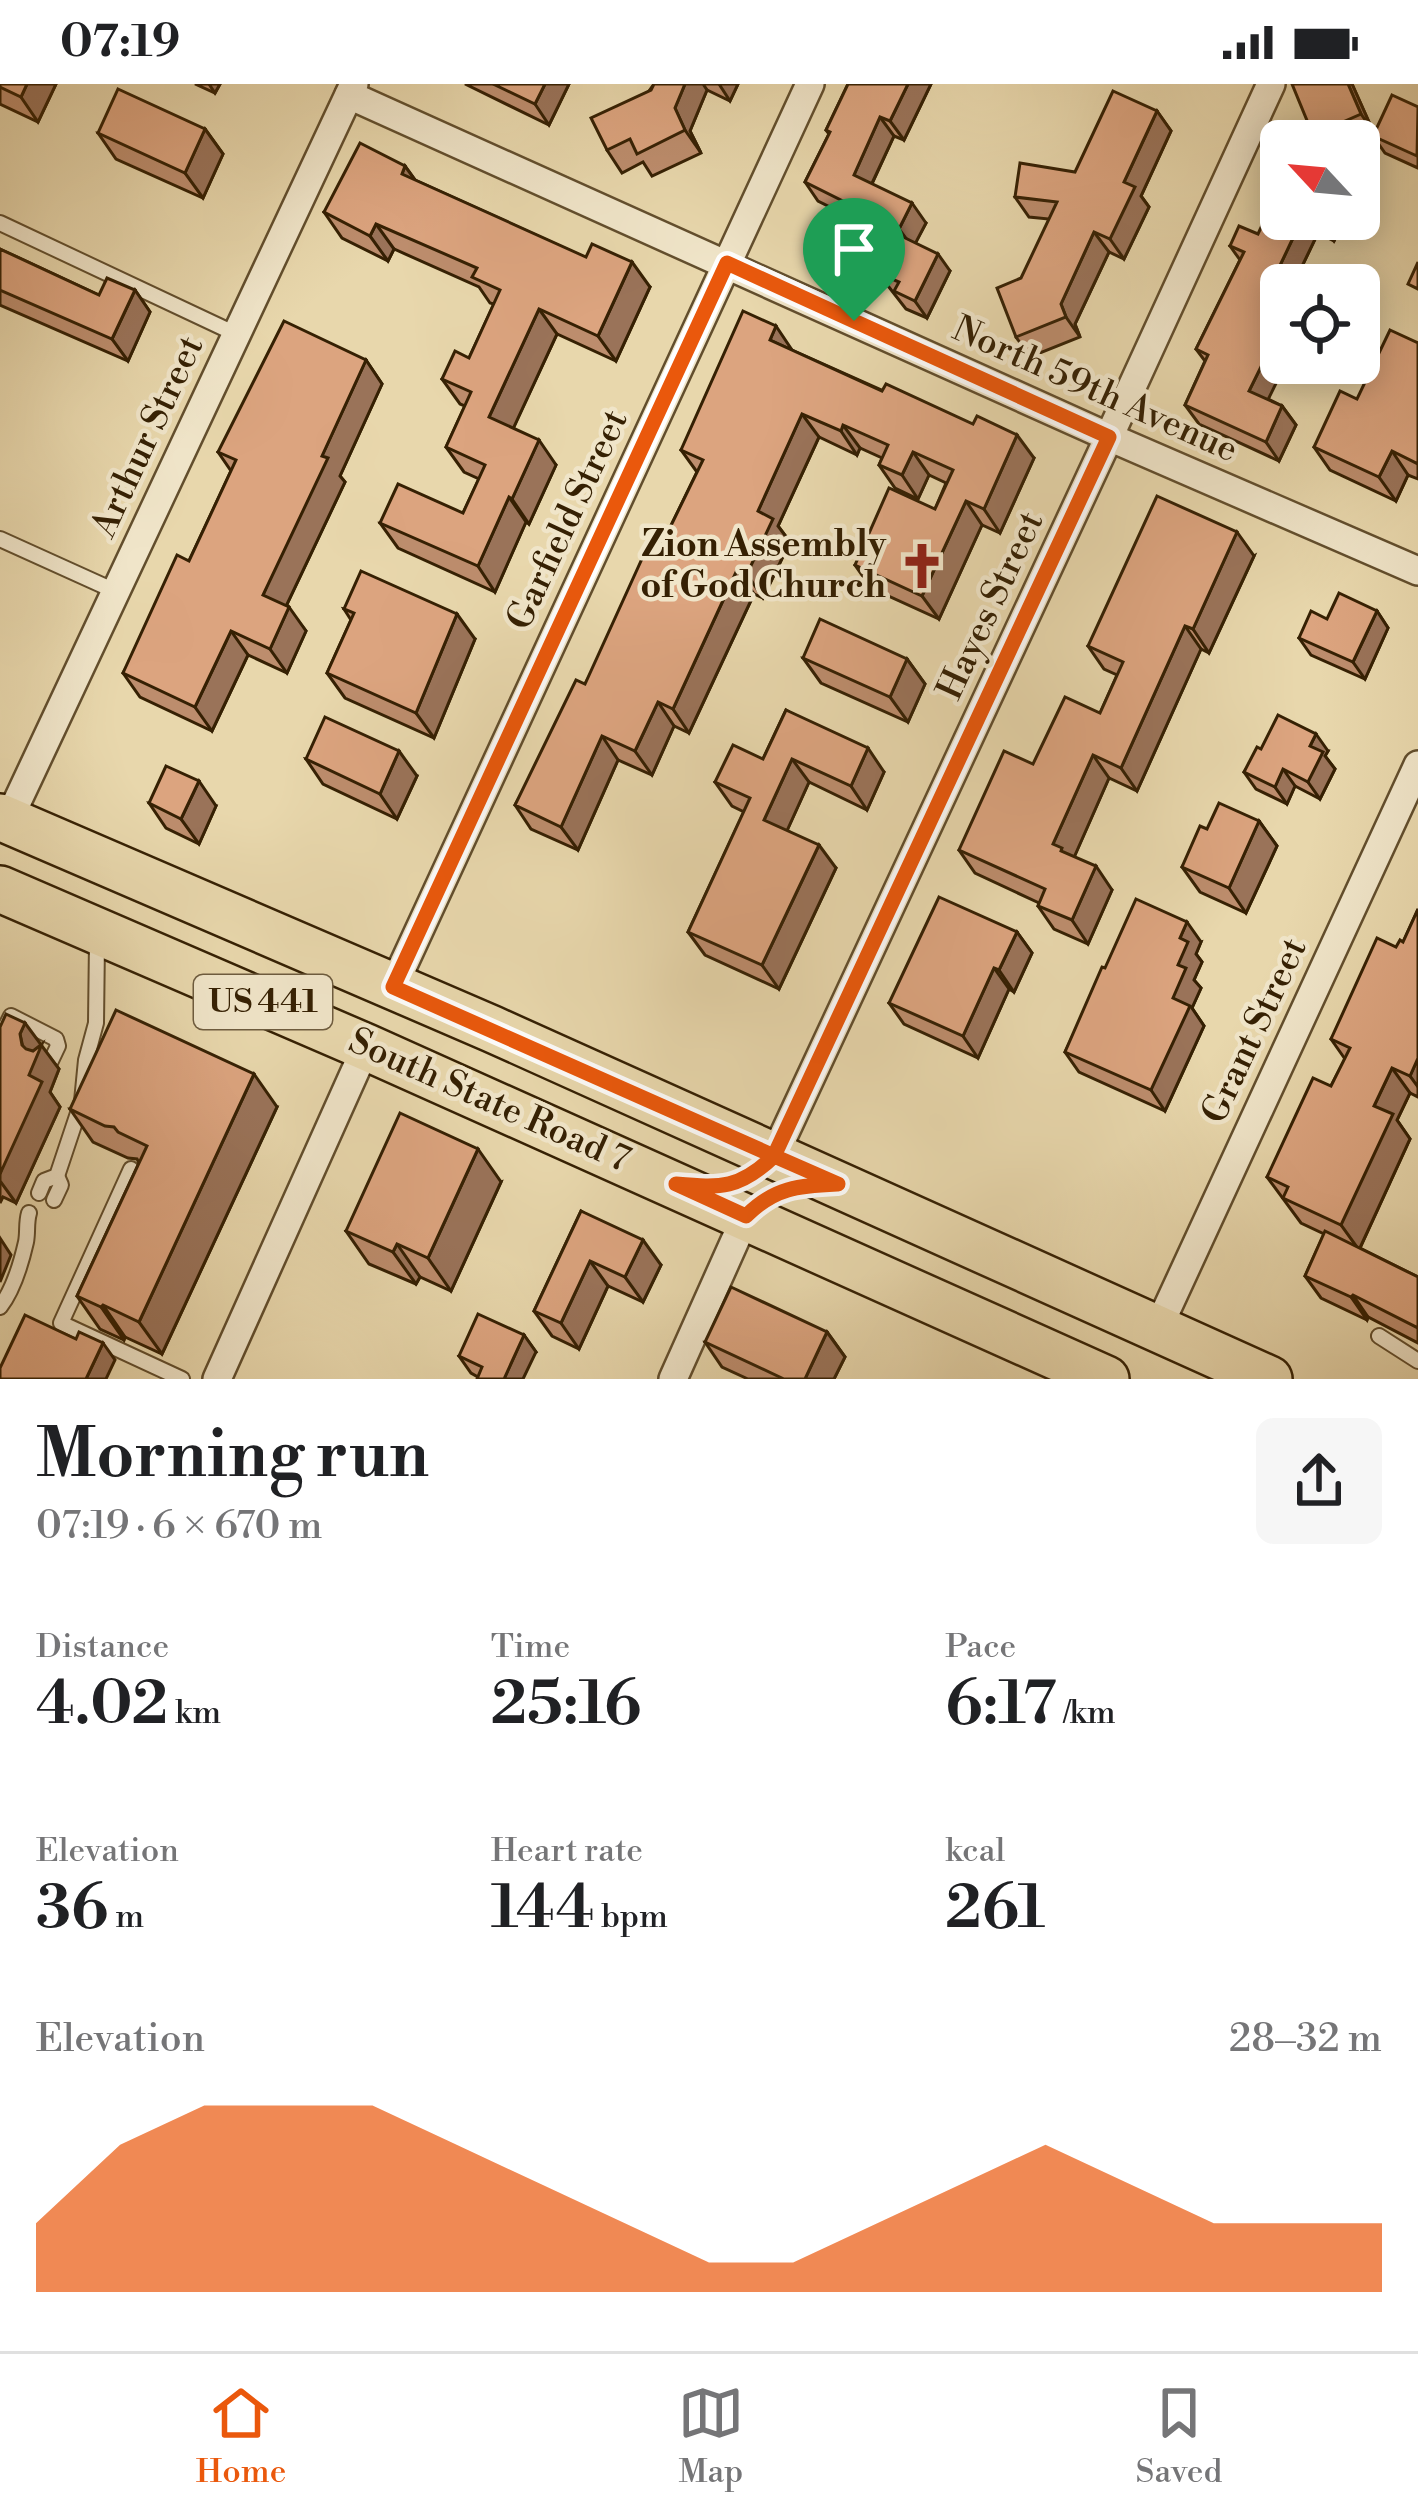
<!DOCTYPE html>
<html lang="en">
<head>
<meta charset="utf-8">
<style>
	:root { --surface:#fff; --page:#f6f6f6; --text:#202124; --muted:#757577; --line:#e0e0e0; --accent:#ea580c }
	body { margin:0; font-family:"Libre Bodoni",serif; background:var(--page); color:var(--text); height:100vh; display:flex; flex-direction:column; font-size:45px; white-space:nowrap }
	* { box-sizing:border-box; margin:0 }
	p { font-size:39px; color:var(--muted) }
	.icon { flex:none; width:66px; height:66px; fill:none; stroke:currentColor; stroke-width:2; stroke-linecap:round; stroke-linejoin:round }
	.map { position:relative; height:1295px; overflow:hidden }
	.sheet { display:flex; flex-direction:column; background:var(--surface); flex:1 }
	.sheet>* { flex:none }
	.needle { width:78px; rotate:296deg }
	.controls { position:absolute; left:1260px; top:36px; display:grid; gap:24px }
	.controls a { display:grid; place-items:center; width:120px; height:120px; border-radius:18px; background:var(--surface); box-shadow:0 6px 30px #0003; font-size:60px }
	.pin { position:absolute; display:grid; place-items:center; width:102px; height:102px; color:#fff; margin:-123px -51px; border-radius:50% 50% 50% 0; rotate:-45deg; box-shadow:0 0 12px #0007 }
	.pin .icon { rotate:45deg }
	.round { display:grid; place-items:center; flex:none; width:126px; height:126px; border-radius:18px; background:var(--page) }
	.headline { display:flex; align-items:center; justify-content:space-between; height:204px; padding:0 36px }
	h1 { font-size:66px; font-weight:600; line-height:90px }
	.figures { display:grid; grid-template-columns:repeat(3,1fr); gap:18px; height:204px; padding:12px 36px }
	.figures div { display:grid; align-content:center }
	.figures b { font-size:60px; font-weight:600 }
	.figures small { font-size:33px; font-weight:400 }
	.figures p { font-size:33px }
	.chart { height:336px; padding:24px 36px }
	.chart p { display:flex; justify-content:space-between }
	.chart svg { width:100%; height:216px; margin-top:12px; fill:var(--accent); opacity:.7 }
	.status { display:flex; justify-content:space-between; align-items:center; height:84px; padding:0 60px; background:var(--surface); direction:ltr }
	.status svg { height:33px; fill:currentColor }
	.dock { display:flex; justify-content:space-around; align-items:center; height:168px; border-top:3px solid var(--line); background:var(--surface); font-size:33px; color:var(--muted) }
	.dock a { display:grid; justify-items:center; gap:6px }
	.dock .selected { color:var(--accent) }
	.map>svg:first-child { display:block }
</style>
</head>
<body>
<div class="status"><b>07:19</b><svg viewBox="0 0 49 12"><path d="M0 12V9h3v3zM5 12V6h3v6zM10 12V3h3v9zM15 12V0h3v12zM26 1h20v11H26zM47 4h2v5h-2z"/></svg></div>
<div class="map">
<svg width="1418" height="1295" viewBox="0 0 1418 1295">
	<rect width="100%" height="100%" fill="#e8d7ac"/>
	<filter id="stains"><feTurbulence type="fractalNoise" baseFrequency=".00167" numOctaves="4"/><feColorMatrix values="0 0 0 0 .2 0 0 0 0 .09 0 0 0 0 .02 0 0 0 .5 -.17"/></filter>
	<radialGradient id="worn" r=".72"><stop offset=".6" stop-color="#630" stop-opacity="0"/><stop offset="1" stop-color="#630" stop-opacity=".3"/></radialGradient>
	<g fill="none" stroke-linecap="round" stroke-linejoin="round">
		<defs>
			<g id="lane">
				<polyline points="0,139 236,250"/>
				<polyline points="0,455 115,507"/>
				<polyline points="0,954 11,932 56,955 58,962 49,981"/>
				<polyline points="131,1085 61,1239 182,1295"/>
				<polyline points="39,1109 44,1097 57,1092 82,1017 86,976 96,939 97,858"/>
				<polyline points="54,1116 61,1101 57,1092"/>
				<path d="M0 1223C14 1205 21 1180 26 1158 28 1148 26 1139 29 1129"/>
				<polyline points="1379,1252 1418,1277"/>
			</g>
			<g id="street">
				<polyline points="349,11 1109,353 1418,487"/>
				<polyline points="8,737 354,0"/>
				<polyline points="393,903 810,0"/>
				<polyline points="774,1072 1109,353 1271,0"/>
				<polyline points="1158,1244 1418,681"/>
				<polyline points="217,1295 366,963"/>
				<polyline points="673,1295 746,1132"/>
			</g>
			<g id="primary">
				<polyline points="0,733 492,945 1269,1295"/>
				<polyline points="0,805 366,963 1106,1295"/>
			</g>
		</defs>
		<use href="#lane" stroke="#624e2d" stroke-width="18"/>
		<use href="#street" stroke="#624e2d" stroke-width="32"/>
		<use href="#primary" stroke="#352003" stroke-width="50"/>
		<use href="#lane" stroke="#f0e5c9" stroke-width="14"/>
		<use href="#street" stroke="#f0e5c9" stroke-width="27"/>
		<use href="#primary" stroke="#e8d7ac" stroke-width="45"/>
	</g>
	<g fill="#bd8d6d" stroke="#352003" stroke-width="3">
		<polygon points="0,0 56,0 38,38 0,20"/>
		<polygon points="195,0 220,0 215,9"/>
		<polygon points="465,0 569,0 549,41"/>
		<polygon points="654,0 738,0 730,17 707,6 690,47 701,69 652,92 643,78 622,89 607,66"/>
		<polygon points="848,0 931,0 904,56 894,52 872,100 926,139 915,159 950,187 927,234 906,225 878,189 894,155 818,117 805,98 829,50 826,46"/>
		<polygon points="1352,0 1373,47 1350,57 1318,57 1313,51"/>
		<polygon points="1418,23 1418,84 1385,69 1373,52"/>
		<polygon points="1157,27 1171,47 1141,112 1149,123 1124,175 1109,168 1075,240 1080,253 1030,273 1016,253 1049,135 1029,133 1015,113 1075,88"/>
		<polygon points="205,45 223,70 203,114 116,75 98,49"/>
		<polygon points="405,82 415,96 650,203 616,277 557,250 513,344 556,381 529,440 526,438 495,508 398,464 380,439 463,429 479,395 464,388 446,363 465,322 460,320 442,295 469,274 494,220 490,219 479,203 394,165 388,177 342,154 324,128"/>
		<polygon points="1281,135 1345,135 1334,157 1318,149 1293,201 1281,201 1268,315 1282,322 1296,341 1279,377 1199,340 1185,321 1205,277 1196,265 1240,176 1230,162 1258,150"/>
		<polygon points="0,165 99,211 135,206 150,228 128,277 0,221"/>
		<polygon points="1418,259 1418,395 1408,391 1396,417 1330,386 1314,363 1357,315"/>
		<polygon points="792,266 1034,374 1000,449 982,441 939,535 871,504 855,481 935,425 946,399 929,391 918,415 895,404 879,381 882,374 860,364 857,371 819,353 778,442 790,458 763,514 754,510 689,649 674,642 652,691 618,676 578,766 531,745 515,721 585,600 662,460 697,388 681,366"/>
		<polygon points="366,276 382,300 340,392 345,398 286,522 306,547 287,589 248,571 212,647 140,613 123,589 189,477 231,387 218,368"/>
		<polygon points="1254,472 1209,569 1201,565 1137,707 1109,694 1074,773 1112,806 1088,860 1054,845 1038,822 1039,819 975,789 959,766 1033,680 1100,629 1117,591 1104,585 1088,562"/>
		<polygon points="344,525 475,555 434,654 345,614 327,589 351,536"/>
		<polygon points="1377,527 1388,544 1365,595 1311,571 1299,554 1327,535"/>
		<polygon points="803,574 907,575 925,600 908,638 821,599"/>
		<polygon points="786,626 884,688 867,726 809,698 787,746 836,784 779,905 705,871 688,848 744,728 732,722 715,698 763,675"/>
		<polygon points="1261,665 1328,667 1325,672 1335,685 1320,715 1295,702 1287,720 1256,705 1244,688"/>
		<polygon points="306,675 417,692 397,735 323,700"/>
		<polygon points="149,719 216,722 199,760 166,744"/>
		<polygon points="1259,737 1277,762 1246,829 1200,808 1182,783 1207,745"/>
		<polygon points="1418,825 1418,1013 1410,1009 1397,1036 1410,1055 1360,1164 1418,1193 1418,1259 1368,1233 1367,1236 1321,1214 1305,1192 1324,1150 1301,1139 1267,1093 1331,1002 1345,975 1331,955 1396,863 1403,858"/>
		<polygon points="1017,848 1032,869 1014,908 1009,905 978,974 904,940 889,919"/>
		<polygon points="1201,858 1196,870 1202,878 1194,896 1201,904 1192,924 1204,942 1165,1027 1079,988 1065,968 1105,884"/>
		<polygon points="0,943 40,961 59,985 50,1008 60,1023 16,1119 3,1113 0,1119"/>
		<polygon points="277,1023 162,1270 125,1253 124,1256 100,1245 77,1212 139,1079 137,1075 128,1074 93,1058 70,1025"/>
		<polygon points="501,1098 451,1207 420,1193 416,1200 369,1180 346,1147"/>
		<polygon points="581,1127 661,1181 643,1218 608,1202 579,1265 552,1252 534,1227"/>
		<polygon points="827,1248 845,1273 834,1295 748,1295 722,1283 705,1258"/>
		<polygon points="524,1251 536,1268 478,1293 471,1289 459,1272"/>
	</g>
	<g fill="#9a7359" stroke="#352003" stroke-width="3">
		<polygon points="27,0 56,0 38,38 21,13"/>
		<polygon points="209,0 220,0 215,9"/>
		<polygon points="545,0 569,0 549,41 535,20"/>
		<polygon points="685,0 703,0 707,6 690,47 701,69 685,46 675,24"/>
		<polygon points="719,0 738,0 730,17"/>
		<polygon points="908,0 931,0 904,56 890,37"/>
		<polygon points="1348,0 1352,0 1373,47 1361,30"/>
		<polygon points="1157,27 1171,47 1141,112 1149,123 1124,175 1110,155 1124,98"/>
		<polygon points="880,33 894,52 867,110 854,91"/>
		<polygon points="205,45 223,70 203,114 185,89"/>
		<polygon points="405,82 423,107 402,90"/>
		<polygon points="912,119 926,139 913,164 899,145"/>
		<polygon points="1302,135 1308,135 1318,149 1293,201 1281,201 1281,212 1277,207 1274,194"/>
		<polygon points="1322,135 1345,135 1334,157 1321,138"/>
		<polygon points="376,140 394,165 388,177 370,152"/>
		<polygon points="1094,148 1109,168 1075,240 1080,253 1066,233 1061,220"/>
		<polygon points="938,170 950,187 927,234 915,217"/>
		<polygon points="632,178 650,203 616,277 598,252"/>
		<polygon points="135,206 150,228 128,277 112,255"/>
		<polygon points="539,225 557,250 507,358 489,333"/>
		<polygon points="776,242 792,266 770,256"/>
		<polygon points="1281,242 1281,279 1286,279 1263,326 1249,307"/>
		<polygon points="366,276 382,300 340,392 345,398 280,535 263,511 322,372"/>
		<polygon points="1282,322 1296,341 1279,377 1266,358"/>
		<polygon points="802,330 819,353 778,442 790,458 763,514 747,490 758,427"/>
		<polygon points="843,341 860,364 857,371 841,347"/>
		<polygon points="1017,351 1034,374 1000,449 984,425"/>
		<polygon points="539,356 556,381 529,440 512,415"/>
		<polygon points="1392,367 1408,391 1396,417 1379,393"/>
		<polygon points="913,368 929,391 918,415 902,391"/>
		<polygon points="509,413 526,438 495,508 478,482"/>
		<polygon points="966,417 982,441 939,535 922,512"/>
		<polygon points="1237,448 1254,472 1209,569 1193,545"/>
		<polygon points="737,486 754,510 689,649 673,625"/>
		<polygon points="289,523 306,547 287,589 270,565"/>
		<polygon points="1377,527 1388,544 1365,595 1353,578"/>
		<polygon points="457,530 475,555 434,654 416,629"/>
		<polygon points="1185,542 1201,565 1137,707 1121,684"/>
		<polygon points="231,547 248,571 212,647 195,623"/>
		<polygon points="907,575 925,600 908,638 890,613"/>
		<polygon points="658,618 674,642 652,691 635,667"/>
		<polygon points="1316,650 1328,667 1325,672 1335,685 1320,715 1308,698 1310,662"/>
		<polygon points="602,652 618,676 578,766 561,743"/>
		<polygon points="868,664 884,688 867,726 851,702"/>
		<polygon points="399,667 417,692 397,735 380,710"/>
		<polygon points="1093,671 1109,694 1072,778 1053,760"/>
		<polygon points="792,675 809,698 781,760 764,736"/>
		<polygon points="1283,685 1295,702 1287,720 1275,703"/>
		<polygon points="199,697 216,722 199,760 181,735"/>
		<polygon points="1259,737 1277,762 1246,829 1229,804"/>
		<polygon points="819,761 836,784 779,905 762,881"/>
		<polygon points="1096,782 1112,806 1088,860 1072,836"/>
		<polygon points="1187,838 1201,858 1196,870 1202,878 1194,896 1201,904 1192,924 1204,942 1165,1027 1151,1006 1173,914 1180,854"/>
		<polygon points="1017,848 1032,869 1014,908 999,886"/>
		<polygon points="994,884 1009,905 978,974 963,952"/>
		<polygon points="25,939 59,985 50,1008 60,1023 16,1119 0,1097 0,1090 29,991 20,950"/>
		<polygon points="1418,974 1418,1003 1410,992"/>
		<polygon points="1392,984 1410,1009 1397,1036 1410,1055 1359,1166 1341,1141 1374,1022"/>
		<polygon points="254,990 277,1023 162,1270 139,1238"/>
		<polygon points="478,1065 501,1098 451,1207 428,1174"/>
		<polygon points="0,1154 11,1171 0,1198"/>
		<polygon points="643,1156 661,1181 643,1218 625,1193"/>
		<polygon points="397,1160 420,1193 416,1200 393,1168"/>
		<polygon points="590,1177 608,1202 579,1265 561,1239"/>
		<polygon points="1353,1211 1368,1233 1367,1236 1351,1213"/>
		<polygon points="103,1221 125,1253 124,1256 101,1223"/>
		<polygon points="827,1248 845,1273 834,1295 805,1295"/>
		<polygon points="524,1251 536,1268 523,1295 504,1295"/>
		<polygon points="103,1259 115,1276 106,1295 86,1295"/>
	</g>
	<g fill="#dca47f" stroke="#352003" stroke-width="3">
		<polygon points="0,0 27,0 21,13 0,3"/>
		<polygon points="493,0 545,0 535,20"/>
		<polygon points="654,0 685,0 675,24 685,46 637,70 630,55 607,66 591,34 651,6"/>
		<polygon points="848,0 908,0 890,37 880,33 854,91 912,119 899,145 805,98 830,48 826,46"/>
		<polygon points="1292,0 1348,0 1361,30 1313,51"/>
		<polygon points="118,5 205,45 185,89 98,49"/>
		<polygon points="1113,7 1157,27 1124,98 1135,103 1110,155 1094,148 1061,220 1066,233 1016,253 997,204 1021,194 1057,118 1015,113 1020,79 1075,88"/>
		<polygon points="1392,11 1418,23 1417,72 1373,52"/>
		<polygon points="360,59 405,82 402,90 586,173 592,160 632,178 598,252 539,225 489,333 539,356 512,415 509,413 478,482 380,439 398,400 463,429 485,381 446,363 471,308 442,295 455,267 469,274 500,206 472,193 477,184 376,140 370,152 324,128"/>
		<polygon points="1281,100 1281,135 1302,135 1274,194 1281,198 1277,207 1281,209 1281,242 1249,307 1282,322 1266,358 1185,321 1208,271 1196,265 1244,168 1230,162 1239,142 1258,150"/>
		<polygon points="897,150 938,170 915,217 894,207 899,198 878,189"/>
		<polygon points="0,165 99,211 107,194 135,206 112,255 0,206"/>
		<polygon points="1418,178 1418,205 1408,200"/>
		<polygon points="743,227 776,242 770,256 882,307 886,300 973,340 977,332 1017,351 984,425 966,417 922,512 855,481 889,404 935,425 953,386 913,368 902,391 879,381 888,361 843,341 841,347 802,330 758,427 773,435 747,490 737,486 673,625 658,618 635,667 602,652 561,743 515,721 576,596 585,600 651,455 662,460 703,376 681,366"/>
		<polygon points="284,237 366,276 322,372 328,374 263,511 289,523 270,565 231,547 195,623 123,589 177,471 189,477 236,376 218,368"/>
		<polygon points="1390,246 1418,259 1418,380 1392,367 1379,393 1314,363 1340,307 1357,315"/>
		<polygon points="1157,412 1237,448 1193,545 1185,542 1121,684 1093,671 1053,760 1062,764 1061,767 1096,782 1072,836 1038,822 1045,805 959,766 1004,667 1033,680 1065,613 1100,629 1123,578 1088,562"/>
		<polygon points="361,487 457,530 416,629 327,589 354,529 344,525"/>
		<polygon points="1339,509 1377,527 1353,578 1299,554 1311,527 1327,535"/>
		<polygon points="820,535 907,575 890,613 803,574"/>
		<polygon points="786,626 868,664 851,702 792,675 764,736 819,761 762,881 688,848 750,714 715,698 733,661 763,675"/>
		<polygon points="1278,631 1316,650 1310,662 1323,668 1308,698 1283,685 1275,703 1244,688 1257,663 1261,665"/>
		<polygon points="325,633 399,667 380,710 306,675"/>
		<polygon points="166,682 199,697 181,735 149,719"/>
		<polygon points="1219,719 1259,737 1229,804 1182,783 1200,742 1207,745"/>
		<polygon points="939,813 1017,848 999,886 994,884 963,952 889,919"/>
		<polygon points="1136,815 1187,838 1180,854 1188,858 1178,881 1186,884 1173,914 1190,922 1151,1006 1065,968 1102,883 1105,884"/>
		<polygon points="1418,825 1418,974 1410,992 1392,984 1374,1022 1393,1030 1341,1141 1283,1114 1288,1103 1267,1093 1313,994 1331,1002 1350,964 1331,955 1377,854 1396,863 1400,856 1403,858"/>
		<polygon points="116,926 254,990 139,1238 103,1221 101,1223 77,1212 147,1062 118,1048 114,1043 105,1042 70,1025"/>
		<polygon points="6,930 25,939 20,950 22,961 26,965 33,967 42,960 29,991 42,998 0,1090 0,943"/>
		<polygon points="400,1029 478,1065 428,1174 397,1160 393,1168 346,1147"/>
		<polygon points="581,1127 643,1156 625,1193 590,1177 561,1239 534,1227"/>
		<polygon points="1325,1147 1418,1193 1418,1244 1353,1211 1351,1213 1305,1192"/>
		<polygon points="731,1203 827,1248 805,1295 784,1295 705,1258"/>
		<polygon points="478,1230 524,1251 504,1295 477,1295 482,1283 459,1272"/>
		<polygon points="25,1231 76,1255 79,1248 103,1259 86,1295 0,1295 0,1284"/>
	</g>
	<g fill="none" stroke-linecap="round" stroke-linejoin="round">
		<defs>
			<path id="route" d="M854 237 727 179 393 903 774 1072C740 1105 721 1104 676 1100L746 1132C775 1103 798 1102 838 1100L774 1072 1109 353 854 237"/>
		</defs>
		<use href="#route" stroke="#fff" stroke-width="24"/>
		<use href="#route" stroke="#ea580c" stroke-width="15"/>
	</g>
	<defs>
		<symbol id="church-bare" viewBox="-9 -9 18 18"><path d="M-1.2-6h2.4v3.5h3.3v2.4h-3.3V6h-2.4V-.1h-3.3v-2.4h3.3Z" fill="#8f2418" stroke="#f0e5c9" stroke-width="2.5" paint-order="stroke"/></symbol>
	</defs>
	<g fill-rule="evenodd">
		<use href="#church-bare" x="889" y="449" width="66" height="66"/>
	</g>
	<g text-anchor="middle" dominant-baseline="central" stroke-width="9" stroke-linejoin="round" paint-order="stroke">
		<rect fill="#f0e5c9" stroke="#6d5b3e" stroke-width="3" x="194" y="891" width="138" height="54" rx="9"/>
		<g font-size="33" font-weight="bold" fill="#352003">
			<text x="263" y="918">US 441</text>
		</g>
		<g font-size="36" fill="#352003" stroke="#f0e5c9">
			<text transform="translate(1095 306) rotate(24)">North 59th Avenue</text>
			<text transform="translate(148 353) rotate(-65)">Arthur Street</text>
			<text transform="translate(568 436) rotate(-65)">Garfield Street</text>
			<text transform="translate(991 522) rotate(-65)">Hayes Street</text>
			<text transform="translate(1255 947) rotate(-65)">Grant Street</text>
			<text transform="translate(489 1017) rotate(24)">South State Road 7</text>
		</g>
		<g font-size="36" font-weight="bold" fill="#352003" stroke="#f0e5c9" text-anchor="end">
			<text x="886" y="461">Zion Assembly<tspan x="886" dy="41">of God Church</tspan></text>
		</g>
	</g>
	<rect width="100%" height="100%" filter="url(#stains)"/>
	<rect width="100%" height="100%" fill="url(#worn)"/>
</svg>
<div class="controls">
<a><svg class="needle" viewBox="-14 -14 28 28"><path d="M0-13l5 13h-10z" fill="#e53935"/><path d="M0 13l5-13h-10z" fill="#757577"/></svg></a>
<a><svg class="icon" aria-label="locate" viewBox="0 0 24 24"><circle cx="12" cy="12" r="6"/><path d="M12 2v4M12 18v4M2 12h4M18 12h4"/></svg></a>
</div>
<div class="pin" style="left:854px;top:237px;background:#1e9e55"><svg class="icon" aria-label="arrive" viewBox="0 0 24 24"><path d="M6 21V4h12l-3 4 3 4H6"/></svg></div>
</div>
<section class="sheet">
<div class="headline"><div><h1>Morning run</h1><p>07:19 · 6 × 670 m</p></div><a class="round"><svg class="icon" aria-label="share" viewBox="0 0 24 24"><path d="M12 15V3M7 8l5-5 5 5M5 13v7h14v-7"/></svg></a></div>
<div class="figures">
<div><p>Distance</p><b>4.02<small> km</small></b></div>
<div><p>Time</p><b>25:16</b></div>
<div><p>Pace</p><b>6:17<small> /km</small></b></div>
</div>
<div class="figures">
<div><p>Elevation</p><b>36<small> m</small></b></div>
<div><p>Heart rate</p><b>144<small> bpm</small></b></div>
<div><p>kcal</p><b>261</b></div>
</div>
<div class="chart"><p><span>Elevation</span>28–32 m</p>
<svg viewBox="0 0 160 44" preserveAspectRatio="none"><path d="M0 44V30L10 14L20 6L30 6L40 6L50 14L60 22L70 30L80 38L90 38L100 30L110 22L120 14L130 22L140 30L150 30L160 30V44z"/></svg>
</div>
</section>
<nav class="dock">
<a class="selected"><svg class="icon" aria-label="home" viewBox="0 0 24 24"><path d="M3 11l9-7 9 7M6 9v11h12V9"/></svg>Home</a>
<a><svg class="icon" aria-label="map" viewBox="0 0 24 24"><path d="M3 6l6-2 6 2 6-2v14l-6 2-6-2-6 2zM9 4v14M15 6v14"/></svg>Map</a>
<a><svg class="icon" aria-label="saved" viewBox="0 0 24 24"><path d="M7 4h10v16l-5-4-5 4z"/></svg>Saved</a>
</nav>
</body>
</html>
